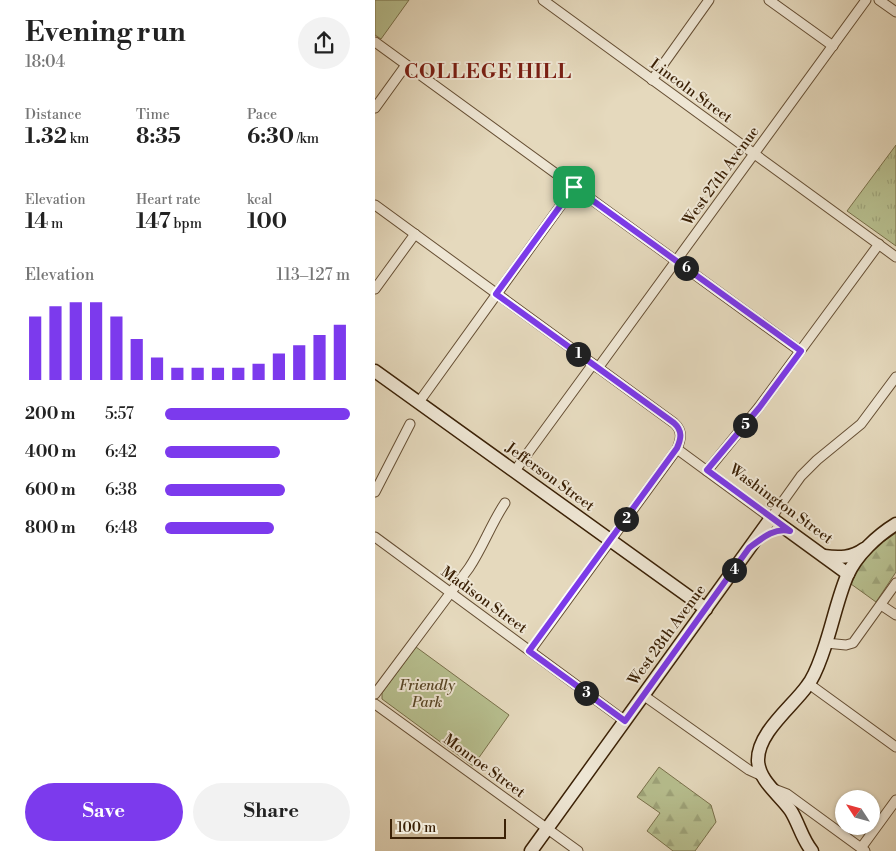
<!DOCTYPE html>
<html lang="en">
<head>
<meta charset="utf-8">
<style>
	:root { --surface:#fff; --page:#f2f2f2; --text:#222; --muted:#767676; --accent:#7c3aed }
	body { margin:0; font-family:"Libre Bodoni",serif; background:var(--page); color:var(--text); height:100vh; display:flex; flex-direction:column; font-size:19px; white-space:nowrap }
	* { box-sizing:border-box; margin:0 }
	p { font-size:16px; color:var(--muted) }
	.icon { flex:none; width:28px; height:28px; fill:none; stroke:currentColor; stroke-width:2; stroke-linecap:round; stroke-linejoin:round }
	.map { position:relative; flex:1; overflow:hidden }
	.panel { display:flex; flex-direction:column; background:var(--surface); width:375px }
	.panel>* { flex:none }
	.needle { width:32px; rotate:306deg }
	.fabs { position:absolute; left:460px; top:790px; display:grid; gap:10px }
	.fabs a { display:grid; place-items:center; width:45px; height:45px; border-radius:50%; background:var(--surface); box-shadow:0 1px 4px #0004; font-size:25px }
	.scale { position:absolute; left:15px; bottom:12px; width:116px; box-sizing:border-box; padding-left:5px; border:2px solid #3b2106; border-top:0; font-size:14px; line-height:18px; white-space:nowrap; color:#3b2106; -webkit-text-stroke:4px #eee6d4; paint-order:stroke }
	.pin { position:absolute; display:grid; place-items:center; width:42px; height:42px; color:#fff; margin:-21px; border-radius:10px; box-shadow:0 2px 8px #0006 }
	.km { position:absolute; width:25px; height:25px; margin:-12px; border-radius:50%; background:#222; color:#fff; font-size:14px; line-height:25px; text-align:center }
	.round { display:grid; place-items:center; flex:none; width:52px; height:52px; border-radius:26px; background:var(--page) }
	.head { display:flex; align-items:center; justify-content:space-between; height:85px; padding:0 25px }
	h1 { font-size:28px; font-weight:700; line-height:38px }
	.figures { display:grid; grid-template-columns:repeat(3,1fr); gap:8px; height:85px; padding:5px 25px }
	.figures div { display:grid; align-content:center }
	.figures b { font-size:21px; font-weight:700 }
	.figures small { font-size:14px; font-weight:400 }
	.figures p { font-size:14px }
	.chart { height:140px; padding:10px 25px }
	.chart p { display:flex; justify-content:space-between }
	.chart svg { width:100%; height:90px; margin-top:5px; stroke:var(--accent); stroke-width:6 }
	.primary-button { display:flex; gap:10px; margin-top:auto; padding:10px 25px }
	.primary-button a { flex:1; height:58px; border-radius:30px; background:var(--accent); color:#fff; font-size:20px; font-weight:700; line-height:58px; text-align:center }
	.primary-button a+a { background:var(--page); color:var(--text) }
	ul { padding:0 25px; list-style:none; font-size:16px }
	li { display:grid; grid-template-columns:80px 60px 1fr; align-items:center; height:38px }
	li i { height:12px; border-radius:6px; background:var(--accent) }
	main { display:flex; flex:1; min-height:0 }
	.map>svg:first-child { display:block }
</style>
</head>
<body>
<main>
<section class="panel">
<div class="head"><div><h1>Evening run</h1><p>18:04</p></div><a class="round"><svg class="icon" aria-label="share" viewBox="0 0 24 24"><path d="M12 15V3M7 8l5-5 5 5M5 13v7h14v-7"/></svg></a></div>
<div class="figures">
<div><p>Distance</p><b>1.32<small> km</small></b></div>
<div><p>Time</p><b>8:35</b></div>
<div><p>Pace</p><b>6:30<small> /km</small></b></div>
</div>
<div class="figures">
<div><p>Elevation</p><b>14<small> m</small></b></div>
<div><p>Heart rate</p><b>147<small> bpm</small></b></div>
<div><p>kcal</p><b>100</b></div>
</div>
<div class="chart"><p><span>Elevation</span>113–127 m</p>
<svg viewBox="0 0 160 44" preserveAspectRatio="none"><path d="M5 44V13M15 44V8M25 44V6M35 44V6M45 44V13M55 44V24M65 44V33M75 44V38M85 44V38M95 44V38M105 44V38M115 44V36M125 44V31M135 44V27M145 44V22M155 44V17"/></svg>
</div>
<ul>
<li><b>200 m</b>5:57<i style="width:100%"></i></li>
<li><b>400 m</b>6:42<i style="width:62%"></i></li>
<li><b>600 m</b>6:38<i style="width:65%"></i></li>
<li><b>800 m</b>6:48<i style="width:59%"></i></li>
</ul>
<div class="primary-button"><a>Save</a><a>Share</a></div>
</section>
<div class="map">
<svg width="521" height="851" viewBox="0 0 521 851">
	<defs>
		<pattern id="grass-tufts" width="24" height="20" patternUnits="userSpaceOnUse" patternTransform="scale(1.25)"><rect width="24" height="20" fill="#b7bf8f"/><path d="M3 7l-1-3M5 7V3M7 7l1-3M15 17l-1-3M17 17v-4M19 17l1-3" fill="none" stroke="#9ea47a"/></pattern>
		<pattern id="forest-firs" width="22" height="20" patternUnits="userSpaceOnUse" patternTransform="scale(1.25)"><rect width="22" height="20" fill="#b7bf8f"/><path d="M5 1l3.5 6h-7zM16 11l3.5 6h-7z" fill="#9ea47a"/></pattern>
	</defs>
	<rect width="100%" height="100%" fill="#e5d9bd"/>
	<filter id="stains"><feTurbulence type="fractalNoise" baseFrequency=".004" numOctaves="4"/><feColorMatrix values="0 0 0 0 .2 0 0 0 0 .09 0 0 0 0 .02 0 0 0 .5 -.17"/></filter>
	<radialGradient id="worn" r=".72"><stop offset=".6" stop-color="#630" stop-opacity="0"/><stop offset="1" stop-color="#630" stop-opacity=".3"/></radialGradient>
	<polygon fill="url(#grass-tufts)" stroke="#79704a" points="521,145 521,246 472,211"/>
	<g fill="url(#forest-firs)" stroke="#79704a">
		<path d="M521 533V572L501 602 476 584C490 556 495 550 521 533Z"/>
		<polygon points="284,767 336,805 341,822 320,851 298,851 272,831 285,813 262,797"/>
	</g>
	<g fill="#b7bf8f" stroke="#79704a">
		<polygon points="0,0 34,0 6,39 0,35"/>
		<polygon points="41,647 134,715 98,766 7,699 7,693"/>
	</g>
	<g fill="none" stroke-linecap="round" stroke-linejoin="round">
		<defs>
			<g id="street">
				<polyline points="168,0 521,257"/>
				<polyline points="394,0 458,46"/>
				<polyline points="504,0 521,12"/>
				<polyline points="0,42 425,351"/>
				<polyline points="277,80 334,0"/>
				<polyline points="0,108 31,65"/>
				<path d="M0 205 299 423C308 431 306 439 302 449L396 518 426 476 442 460 486 424 521 377"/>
				<polyline points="0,289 40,234"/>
				<polyline points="223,368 491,0"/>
				<polyline points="44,402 199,187"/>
				<polyline points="332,471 384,407 504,244"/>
				<polyline points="139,472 218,364"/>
				<polyline points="0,492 35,424"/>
				<polyline points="0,537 250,721"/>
				<polyline points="506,605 521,615"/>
				<polyline points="451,643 471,645 478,643 521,583"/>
				<polyline points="155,651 302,449"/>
				<polyline points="434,684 521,747"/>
				<path d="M0 694 94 568C108 547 116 524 130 503"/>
				<polyline points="268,695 374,770 387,776"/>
				<polyline points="0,704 203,851"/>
				<polyline points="399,789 412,794 490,851"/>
				<polyline points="486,848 521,800"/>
			</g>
			<g id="secondary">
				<polyline points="0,371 331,609"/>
				<path d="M449 556C464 558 477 558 489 549"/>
				<polyline points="156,851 396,518 473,574"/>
				<path d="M437 851C427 839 424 824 416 811 405 795 384 781 383 761 382 733 417 707 432 686 440 676 444 663 448 652 457 627 462 600 472 576 481 555 503 535 521 524"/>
			</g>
		</defs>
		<use href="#street" stroke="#664f34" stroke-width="11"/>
		<use href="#secondary" stroke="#3b2106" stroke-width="15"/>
		<use href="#street" stroke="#eee6d4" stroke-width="9"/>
		<use href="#secondary" stroke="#eee6d4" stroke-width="12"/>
	</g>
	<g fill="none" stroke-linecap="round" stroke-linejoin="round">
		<defs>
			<path id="route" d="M199 187 426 351 384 408 332 470 415 531C399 527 386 539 374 548L250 721 154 651 302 448C306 439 308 431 299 423L121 294Z"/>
		</defs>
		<use href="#route" stroke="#fff" stroke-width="10"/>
		<use href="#route" stroke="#7c3aed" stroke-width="6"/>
	</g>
	<g text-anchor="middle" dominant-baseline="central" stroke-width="4" stroke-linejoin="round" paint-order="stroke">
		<g font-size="15" fill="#3b2106" stroke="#eee6d4">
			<text transform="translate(316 91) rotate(36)">Lincoln Street</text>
			<text transform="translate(346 176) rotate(-54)">West 27th Avenue</text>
			<text transform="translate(175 477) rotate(36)">Jefferson Street</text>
			<text transform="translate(406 504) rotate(36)">Washington Street</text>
			<text transform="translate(109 600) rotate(36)">Madison Street</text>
			<text transform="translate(292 635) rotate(-54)">West 28th Avenue</text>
			<text transform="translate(109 766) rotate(36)">Monroe Street</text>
		</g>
		<g font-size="15" font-style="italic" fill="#5a4828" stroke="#eee6d4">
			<text x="52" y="685">Friendly<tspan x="52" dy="17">Park</tspan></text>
		</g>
		<g font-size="20" font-weight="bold" letter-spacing="1" fill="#7a1f14" stroke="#eee6d4">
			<text x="113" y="72">COLLEGE HILL</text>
		</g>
	</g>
	<rect width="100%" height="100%" filter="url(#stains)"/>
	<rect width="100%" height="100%" fill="url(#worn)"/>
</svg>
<div class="fabs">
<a><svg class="needle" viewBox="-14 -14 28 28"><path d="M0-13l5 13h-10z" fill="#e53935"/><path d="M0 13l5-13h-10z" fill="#767676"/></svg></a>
</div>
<div class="scale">100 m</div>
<div class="pin" style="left:199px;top:187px;background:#1e9e55"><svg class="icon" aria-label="arrive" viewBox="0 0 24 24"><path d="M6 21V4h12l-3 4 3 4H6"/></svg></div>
<b class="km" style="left:203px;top:354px">1</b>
<b class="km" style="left:251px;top:519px">2</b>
<b class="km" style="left:211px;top:693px">3</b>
<b class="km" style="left:359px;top:570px">4</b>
<b class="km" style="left:370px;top:425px">5</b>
<b class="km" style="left:311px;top:268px">6</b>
</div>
</main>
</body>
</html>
